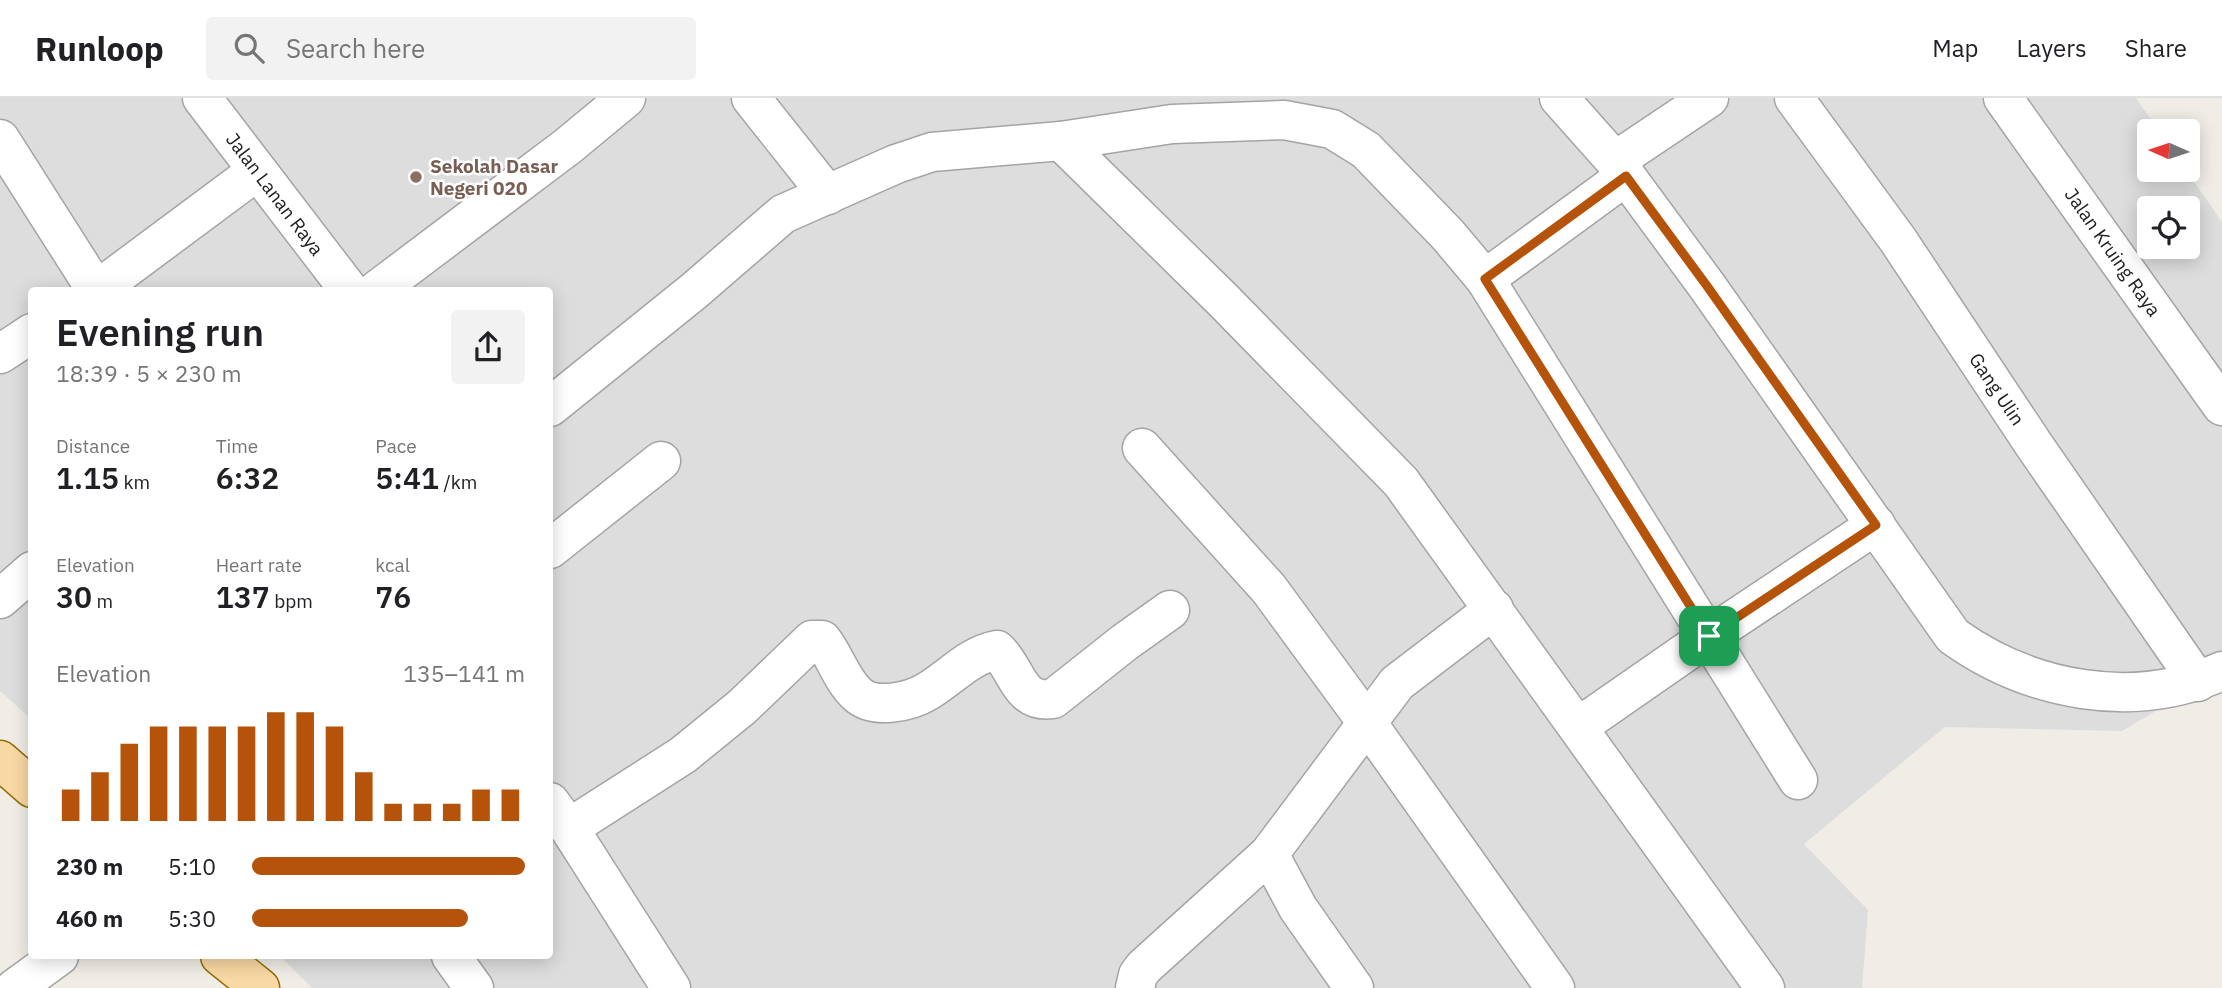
<!DOCTYPE html>
<html lang="en">
<head>
<meta charset="utf-8">
<style>
	:root { --surface:#fff; --page:#f2f2f2; --text:#202124; --muted:#757577; --line:#e0e0e0; --accent:#b45309 }
	body { margin:0; font-family:"IBM Plex Sans",sans-serif; background:var(--page); color:var(--text); height:100vh; display:flex; flex-direction:column; font-size:26px; white-space:nowrap }
	* { box-sizing:border-box; margin:0 }
	p { font-size:23px; color:var(--muted) }
	.icon { flex:none; width:38px; height:38px; fill:none; stroke:currentColor; stroke-width:2; stroke-linecap:round; stroke-linejoin:round }
	.map { position:relative; flex:1; overflow:hidden }
	.panel { position:absolute; left:28px; top:189px; width:525px; height:672px; display:flex; flex-direction:column; background:var(--surface); border-radius:7px; box-shadow:0 4px 18px #0003 }
	.panel>* { flex:none }
	.needle { width:46px; rotate:273deg }
	.fabs { position:absolute; left:2137px; top:21px; display:grid; gap:14px }
	.fabs a { display:grid; place-items:center; width:63px; height:63px; border-radius:7px; background:var(--surface); box-shadow:0 4px 18px #0003; font-size:35px }
	.pin { position:absolute; display:grid; place-items:center; width:60px; height:60px; color:#fff; margin:-30px; border-radius:14px; box-shadow:0 4px 10px #0006 }
	.round { display:grid; place-items:center; flex:none; width:74px; height:74px; border-radius:7px; background:var(--page) }
	.overview { display:flex; align-items:center; justify-content:space-between; height:119px; padding:0 28px }
	h1 { font-size:38px; font-weight:600; line-height:52px }
	.stats { display:grid; grid-template-columns:repeat(3,1fr); gap:10px; height:119px; padding:7px 28px }
	.stats div { display:grid; align-content:center }
	.stats b { font-size:30px; font-weight:600 }
	.stats small { font-size:19px; font-weight:400 }
	.stats p { font-size:19px }
	.chart { height:196px; padding:14px 28px }
	.chart p { display:flex; justify-content:space-between }
	.chart svg { width:100%; height:126px; margin-top:7px; stroke:var(--accent); stroke-width:6 }
	ul { padding:0 28px; list-style:none; font-size:23px }
	li { display:grid; grid-template-columns:112px 84px 1fr; align-items:center; height:52px }
	li i { height:18px; border-radius:9px; background:var(--accent) }
	header { display:flex; align-items:center; gap:42px; box-sizing:border-box; height:98px; padding:0 35px; background:var(--surface); border-bottom:2px solid var(--line) }
	header strong { font-size:33px }
	nav { display:flex; gap:38px; margin-inline-start:auto; font-size:24px }
	.search { width:490px; height:63px; background:var(--page); display:flex; align-items:center; gap:18px; box-sizing:border-box; padding:0 24px; border-radius:7px; color:var(--muted); font-size:26px }
	.map>svg:first-child { display:block }
</style>
</head>
<body>
<header>
<strong>Runloop</strong>
<div class="search"><svg class="icon" aria-label="search" viewBox="0 0 24 24"><circle cx="10" cy="10" r="6"/><path d="M15 15l6 6"/></svg>Search here</div>
<nav><a>Map</a><a>Layers</a><a>Share</a></nav>
</header>
<div class="map">
<svg width="2222" height="890" viewBox="0 0 2222 890">
	<rect width="100%" height="100%" fill="#f0ede6"/>
	<path fill="#dedddd" fill-rule="evenodd" d="M0 0H2136L2159 33H2149V72H2186L2222 124V574L2122 633 1945 629 1804 746 1868 812 1862 890H312L280 858H550V192H32L31 621 0 593ZM2149 110H2188V149H2149Z"/>
	<g fill="none" stroke-linecap="round" stroke-linejoin="round">
		<defs>
			<g id="minor">
				<polyline points="202,0 349,192"/>
				<polyline points="751,0 828,97"/>
				<path d="M1559 0 1615 63 1707 188 1953 538C2030 593 2134 613 2222 573"/>
				<polyline points="1794,0 1898,142 2034,347 2198,584"/>
				<polyline points="2003,0 2222,308"/>
				<polyline points="0,41 96,192"/>
				<polyline points="1061,43 1223,202 1401,384 1765,890"/>
				<polyline points="1615,63 1709,0"/>
				<polyline points="1485,181 1626,78"/>
				<polyline points="97,192 257,73"/>
				<polyline points="377,192 568,48 626,0"/>
				<polyline points="0,256 32,235"/>
				<polyline points="550,309 694,193 783,116 896,66 932,54 1061,43 1172,26 1284,22 1332,31 1366,52 1448,137 1485,181 1798,682"/>
				<polyline points="1142,350 1269,491 1368,626 1555,890"/>
				<polyline points="550,451 661,363"/>
				<polyline points="0,501 32,473"/>
				<polyline points="1578,629 1709,538 1876,427"/>
				<polyline points="550,704 569,730 671,890"/>
				<path d="M569 730 683 657 742 609 812 542H822C835 558 841 581 857 596 874 612 910 604 928 593 951 579 970 557 997 552 1018 572 1018 606 1053 601L1125 544 1170 512"/>
				<polyline points="451,858 474,890"/>
				<polyline points="15,890 59,858"/>
				<polyline points="1135,890 1138,877 1144,869 1269,756"/>
				<polyline points="1354,890 1298,810 1269,756 1397,585 1494,511"/>
			</g>
			<g id="major">
				<polyline points="0,662 32,690"/>
				<polyline points="220,858 260,890"/>
			</g>
		</defs>
		<use href="#minor" stroke="#a4a4a4" stroke-width="41"/>
		<use href="#major" stroke="#946d07" stroke-width="41"/>
		<use href="#minor" stroke="#fff" stroke-width="38"/>
		<use href="#major" stroke="#f8d8a4" stroke-width="38"/>
	</g>
	<g fill="none" stroke-linecap="round" stroke-linejoin="round">
		<defs>
			<polygon id="route" points="1626,78 1707,188 1876,427 1709,538 1485,181"/>
		</defs>
		<use href="#route" stroke="#fff" stroke-width="14"/>
		<use href="#route" stroke="#b45309" stroke-width="9"/>
	</g>
	<circle fill="#8d6e63" stroke="#fff" stroke-width="2.5" cx="416" cy="79" r="7"/>
	<g text-anchor="middle" dominant-baseline="central" stroke-width="5" stroke-linejoin="round" paint-order="stroke">
		<g font-size="19" font-weight="bold" fill="#785e54" stroke="#fff" text-anchor="start">
			<text x="430" y="68">Sekolah Dasar<tspan x="430" dy="22">Negeri 020</tspan></text>
		</g>
		<g font-size="19" fill="#202020" stroke="#fff">
			<text transform="translate(275 96) rotate(53)">Jalan Lanan Raya</text>
			<text transform="translate(2113 154) rotate(55)">Jalan Kruing Raya</text>
			<text transform="translate(1997 291) rotate(56)">Gang Ulin</text>
		</g>
	</g>
</svg>
<div class="fabs">
<a><svg class="needle" viewBox="-14 -14 28 28"><path d="M0-13l5 13h-10z" fill="#e53935"/><path d="M0 13l5-13h-10z" fill="#757577"/></svg></a>
<a><svg class="icon" aria-label="locate" viewBox="0 0 24 24"><circle cx="12" cy="12" r="6"/><path d="M12 2v4M12 18v4M2 12h4M18 12h4"/></svg></a>
</div>
<div class="pin" style="left:1709px;top:538px;background:#1e9e55"><svg class="icon" aria-label="arrive" viewBox="0 0 24 24"><path d="M6 21V4h12l-3 4 3 4H6"/></svg></div>
<section class="panel">
<div class="overview"><div><h1>Evening run</h1><p>18:39 · 5 × 230 m</p></div><a class="round"><svg class="icon" aria-label="share" viewBox="0 0 24 24"><path d="M12 15V3M7 8l5-5 5 5M5 13v7h14v-7"/></svg></a></div>
<div class="stats">
<div><p>Distance</p><b>1.15<small> km</small></b></div>
<div><p>Time</p><b>6:32</b></div>
<div><p>Pace</p><b>5:41<small> /km</small></b></div>
</div>
<div class="stats">
<div><p>Elevation</p><b>30<small> m</small></b></div>
<div><p>Heart rate</p><b>137<small> bpm</small></b></div>
<div><p>kcal</p><b>76</b></div>
</div>
<div class="chart"><p><span>Elevation</span>135–141 m</p>
<svg viewBox="0 0 160 44" preserveAspectRatio="none"><path d="M5 44V33M15 44V27M25 44V17M35 44V11M45 44V11M55 44V11M65 44V11M75 44V6M85 44V6M95 44V11M105 44V27M115 44V38M125 44V38M135 44V38M145 44V33M155 44V33"/></svg>
</div>
<ul>
<li><b>230 m</b>5:10<i style="width:100%"></i></li>
<li><b>460 m</b>5:30<i style="width:79%"></i></li>
</ul>
</section>
</div>
</body>
</html>
